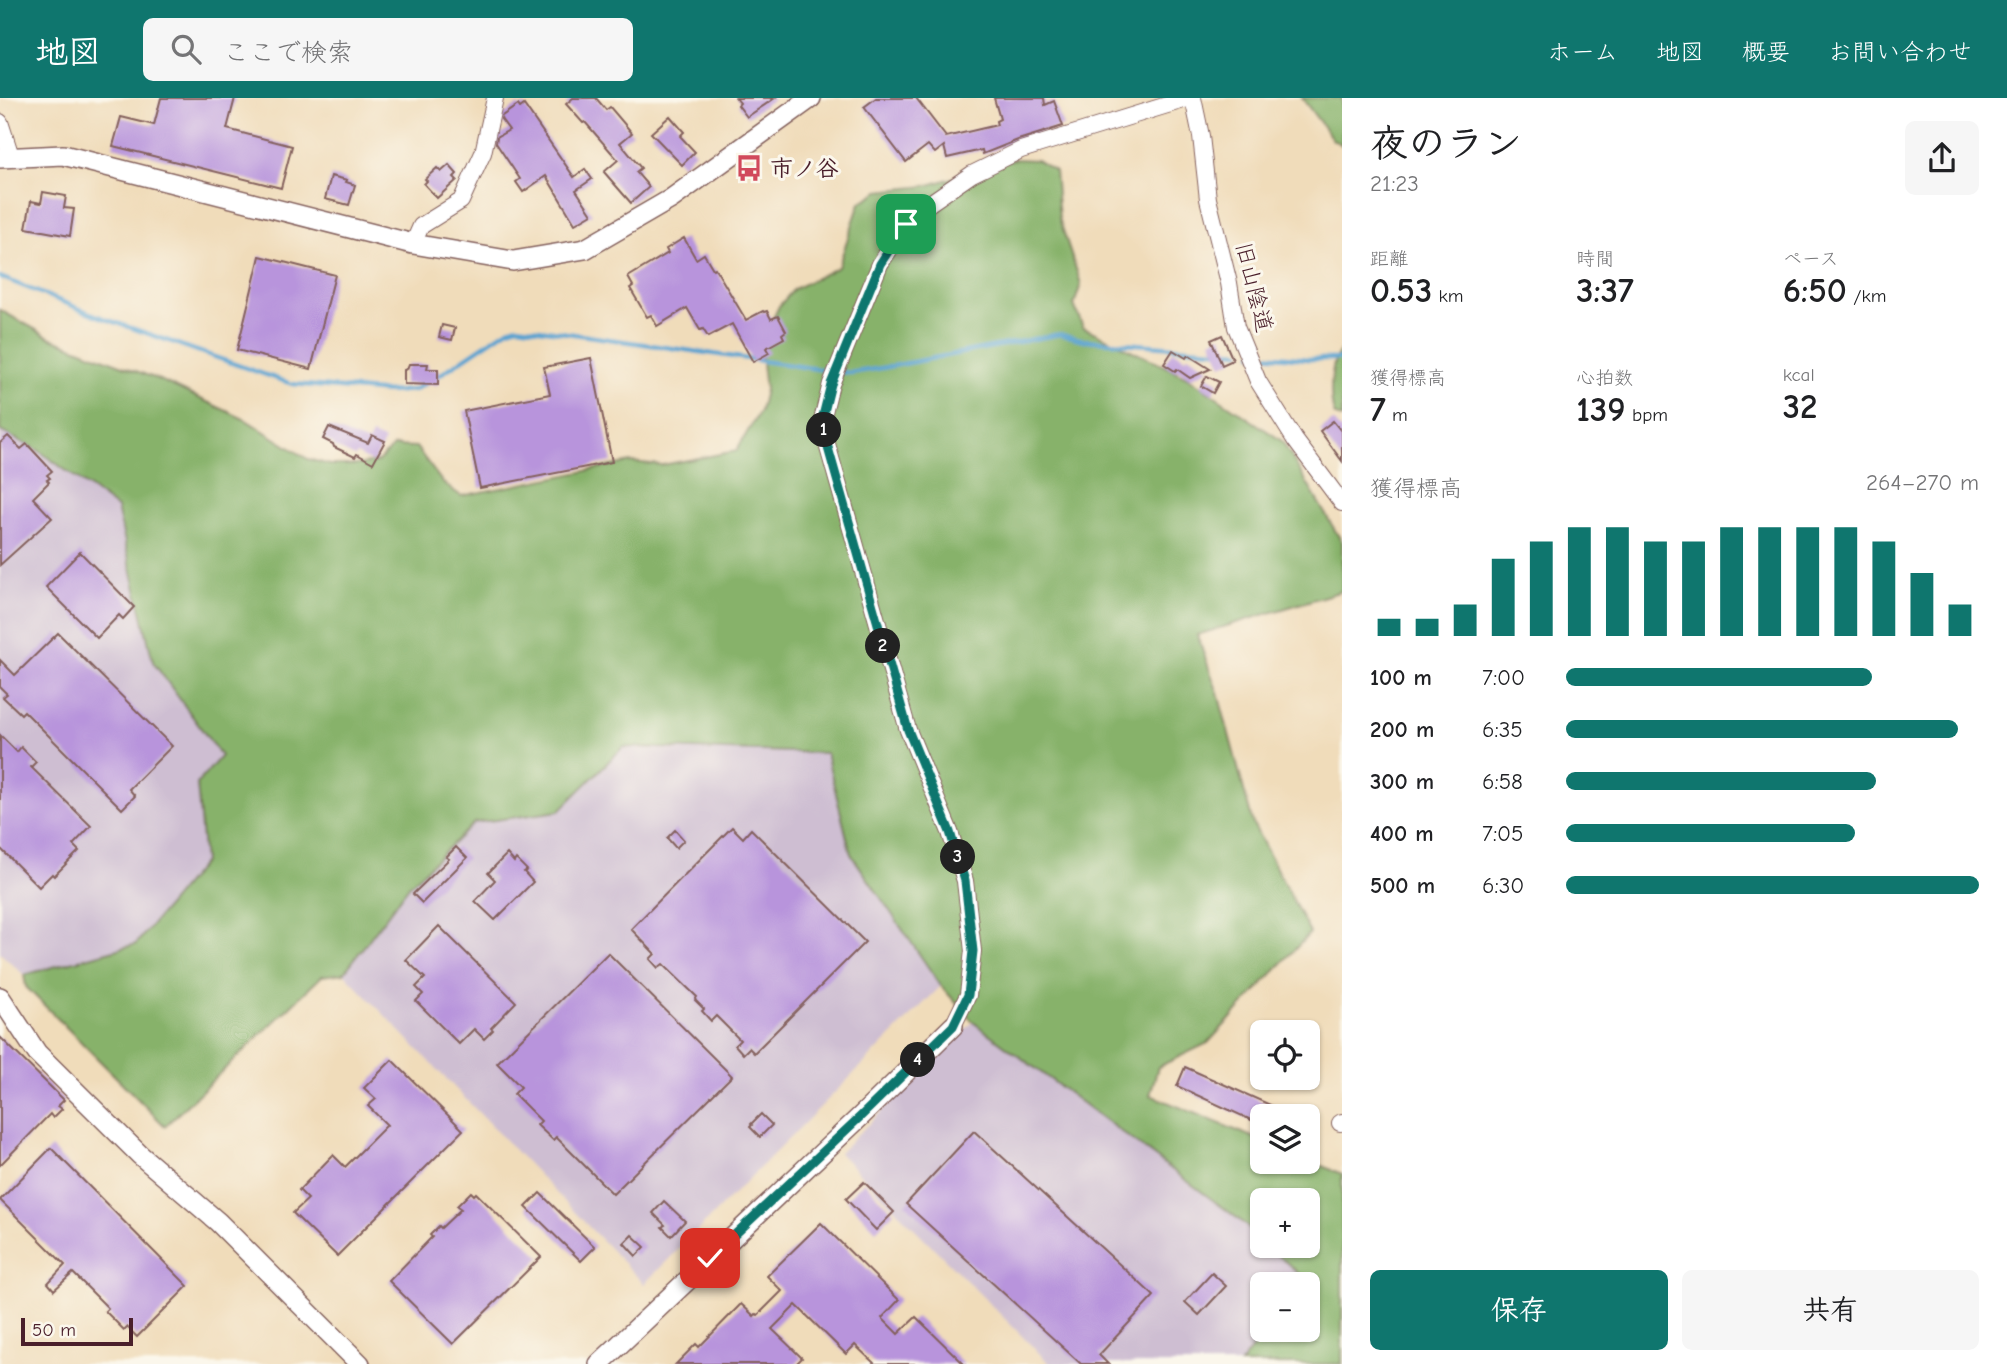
<!DOCTYPE html>
<html lang="ja">
<head>
<meta charset="utf-8">
<style>
	:root { --surface:#fff; --page:#f6f6f6; --text:#202124; --muted:#757577; --accent:#0f766e }
	body { margin:0; font-family:"Comic Neue","Klee One",sans-serif; background:var(--page); color:var(--text); height:100vh; display:flex; flex-direction:column; font-size:26px; white-space:nowrap }
	* { box-sizing:border-box; margin:0 }
	p { font-size:23px; color:var(--muted) }
	.icon { flex:none; width:38px; height:38px; fill:none; stroke:currentColor; stroke-width:2; stroke-linecap:round; stroke-linejoin:round }
	.map { position:relative; flex:1; overflow:hidden }
	.side { display:flex; flex-direction:column; background:var(--surface); width:665px }
	.side>* { flex:none }
	.buttons { position:absolute; left:1250px; top:922px; display:grid; gap:14px }
	.buttons a { display:grid; place-items:center; width:70px; height:70px; border-radius:10px; background:var(--surface); box-shadow:0 2px 5px #0004; font-size:35px }
	.scale { position:absolute; left:21px; bottom:18px; width:112px; box-sizing:border-box; padding-left:7px; border:4px solid #4a1f2b; border-top:0; font-size:19px; line-height:24px; white-space:nowrap; color:#4a1f2b; -webkit-text-stroke:5px #fbf7ec; paint-order:stroke }
	.pin { position:absolute; display:grid; place-items:center; width:60px; height:60px; color:#fff; margin:-30px; border-radius:14px; box-shadow:0 4px 10px #0006 }
	.km { position:absolute; width:35px; height:35px; margin:-18px; border-radius:50%; background:#222; color:#fff; font-size:19px; line-height:35px; text-align:center }
	.round { display:grid; place-items:center; flex:none; width:74px; height:74px; border-radius:10px; background:var(--page) }
	.headline { display:flex; align-items:center; justify-content:space-between; height:119px; padding:0 28px }
	h1 { font-size:38px; font-weight:700; line-height:52px }
	.metrics { display:grid; grid-template-columns:repeat(3,1fr); gap:10px; height:119px; padding:7px 28px }
	.metrics div { display:grid; align-content:center }
	.metrics b { font-size:35px; font-weight:700 }
	.metrics small { font-size:19px; font-weight:400 }
	.metrics p { font-size:19px }
	.chart { height:196px; padding:14px 28px }
	.chart p { display:flex; justify-content:space-between }
	.chart svg { width:100%; height:126px; margin-top:7px; stroke:var(--accent); stroke-width:6 }
	.button { display:flex; gap:14px; margin-top:auto; padding:14px 28px }
	.button a { flex:1; height:80px; border-radius:10px; background:var(--accent); color:#fff; font-size:28px; font-weight:700; line-height:80px; text-align:center }
	.button a+a { background:var(--page); color:var(--text) }
	ul { padding:0 28px; list-style:none; font-size:23px }
	li { display:grid; grid-template-columns:112px 84px 1fr; align-items:center; height:52px }
	li i { height:18px; border-radius:9px; background:var(--accent) }
	header { display:flex; align-items:center; gap:42px; box-sizing:border-box; height:98px; padding:0 35px; background:var(--accent); color:#fff }
	header strong { font-size:33px }
	nav { display:flex; gap:38px; margin-inline-start:auto; font-size:24px }
	.search { width:490px; height:63px; background:var(--page); display:flex; align-items:center; gap:18px; box-sizing:border-box; padding:0 24px; border-radius:10px; color:var(--muted); font-size:26px }
	main { display:flex; flex:1; min-height:0 }
	.map>svg:first-child { display:block }
</style>
</head>
<body>
<header>
<strong>地図</strong>
<div class="search"><svg class="icon" aria-label="search" viewBox="0 0 24 24"><circle cx="10" cy="10" r="6"/><path d="M15 15l6 6"/></svg>ここで検索</div>
<nav><a>ホーム</a><a>地図</a><a>概要</a><a>お問い合わせ</a></nav>
</header>
<main>
<div class="map">
<svg width="1342" height="1266" viewBox="0 0 1342 1266">
	<rect width="100%" height="100%" fill="#fbf7ec"/>
	<filter id="ink" filterUnits="userSpaceOnUse"><feTurbulence type="fractalNoise" baseFrequency=".0143" numOctaves="2"/><feDisplacementMap in="SourceGraphic" scale="14" xChannelSelector="R" yChannelSelector="G"/><feConvolveMatrix kernelMatrix="1 2 1 2 8 2 1 2 1" color-interpolation-filters="sRGB"/></filter>
	<filter id="wash" filterUnits="userSpaceOnUse"><feTurbulence type="fractalNoise" baseFrequency=".00686" numOctaves="4" result="noise"/><feDisplacementMap in="SourceGraphic" scale="28" xChannelSelector="R" yChannelSelector="G"/><feGaussianBlur stdDeviation="1.57" result="paint"/><feColorMatrix in="noise" values="0 0 0 0 0 0 0 0 0 0 0 0 0 0 0 0 0 1.4 0 .05"/><feComposite in="paint" operator="in"/></filter>
	<g filter="url(#wash)">
		<rect width="100%" height="100%" fill="#f0dcba"/>
		<g fill="#cebed2">
			<polygon points="0,333 38,352 117,410 153,564 221,658 197,686 204,764 136,846 24,877 0,855"/>
			<polygon points="623,649 827,655 851,756 941,888 644,1186 344,875 409,788 474,725 559,713"/>
			<polygon points="973,924 1241,1123 1262,1142 1262,1148 1268,1148 1306,1182 1303,1186 1262,1186 1262,1232 1267,1232 1240,1266 1050,1266 839,1055"/>
		</g>
		<g fill="#87b26a" stroke="#68684a" stroke-width="2">
			<polygon points="1302,0 1342,0 1342,47 1333,42"/>
			<polygon points="1014,61 1037,62 1055,73 1059,120 1081,186 1074,207 1083,229 1187,279 1282,343 1342,444 1342,493 1197,537 1218,595 1253,726 1310,835 1208,945 1158,969 1150,997 1262,1043 1262,1064 1307,1064 1307,1062 1342,1076 1342,1266 1240,1266 1267,1232 1307,1232 1307,1186 1303,1186 1306,1182 1268,1148 1307,1148 1307,1102 1262,1102 1262,1142 1241,1123 973,924 941,888 851,756 826,655 623,649 559,713 474,725 409,788 344,875 322,878 165,1028 26,889 24,877 136,846 204,764 197,686 221,658 153,564 117,410 38,352 0,333 0,212 51,240 162,283 246,322 308,361 330,367 355,367 377,364 394,348 416,349 443,385 461,398 631,364 662,367 736,353 760,313 765,292 760,248 779,208 794,191 838,169 860,105 879,93 926,88"/>
			<path d="M1342 251V320L1335 318C1329 303 1329 262 1342 251Z"/>
		</g>
		<g fill="none" stroke-linecap="round" stroke-linejoin="round">
			<g stroke="#59a2d0" stroke-width="4.5">
				<polyline points="0,179 103,220 292,286 390,294 414,292 441,276 508,231 518,228 832,273"/>
				<polyline points="1253,256 1308,261 1342,261"/>
				<polyline points="841,274 850,275 882,270 1060,236 1084,242 1240,254"/>
			</g>
		</g>
		<g id="blocks">
			<g fill="#b894dc">
				<polygon points="161,0 235,0 227,31 292,48 281,90 113,48 121,19 154,27"/>
				<polygon points="573,0 596,0 606,12 610,9 632,35 620,45 641,70 636,74 649,89 631,105 604,74 618,62 585,24 583,25 566,6"/>
				<polygon points="736,0 775,0 747,19 738,7 740,5"/>
				<polygon points="876,0 916,0 946,39 997,27 996,23 1000,21 994,0 1044,0 1045,7 1054,3 1063,28 1018,42 983,56 982,52 947,60 944,48 935,55 928,47 906,64 864,9"/>
				<polygon points="518,7 520,10 524,7 574,79 585,71 592,81 576,92 592,116 575,126 546,78 523,94 516,84 520,81 496,45 497,39 509,32 501,21 502,18"/>
				<polygon points="670,18 684,34 680,38 695,54 682,67 651,35"/>
				<polygon points="449,67 457,76 454,79 457,82 437,100 424,86 427,83 425,81 437,70 441,74"/>
				<polygon points="331,78 347,82 346,84 355,87 349,107 325,101"/>
				<polygon points="43,94 66,98 64,110 74,111 70,138 26,130 31,103 41,105"/>
				<polygon points="684,140 696,161 704,156 713,171 715,170 746,222 763,213 764,214 767,213 771,221 778,218 786,233 782,236 784,240 766,250 769,255 753,264 732,226 708,239 703,231 700,232 687,210 657,228 651,217 647,219 630,190 633,188 628,179 668,155 666,151"/>
				<polygon points="260,158 335,177 311,271 237,252"/>
				<polygon points="442,227 455,230 452,242 439,239"/>
				<polygon points="1222,237 1233,262 1222,267 1211,242"/>
				<polygon points="1173,252 1186,260 1188,257 1210,271 1190,280 1177,271 1175,273 1164,266"/>
				<polygon points="591,260 612,364 480,390 464,313 550,296 544,269"/>
				<polygon points="409,266 428,266 427,271 438,271 438,287 404,286 404,272 407,271"/>
				<polygon points="1207,278 1219,284 1213,295 1201,288"/>
				<polygon points="1333,323 1342,334 1342,363 1320,333"/>
				<polygon points="329,329 368,345 372,337 385,343 373,365 357,356 355,359 334,349 333,346 323,341"/>
				<polygon points="8,338 21,351 27,346 52,373 47,377 50,380 47,382 49,384 33,400 52,420 0,467 0,345"/>
				<polygon points="80,454 134,509 123,521 119,517 97,540 46,489"/>
				<polygon points="58,535 172,648 129,691 135,698 122,711 24,613 21,616 3,599 7,596 0,589 0,562 15,577"/>
				<polygon points="0,637 17,654 21,649 36,664 31,669 91,728 73,747 79,753 54,778 52,776 39,789 0,750"/>
				<polygon points="732,729 743,740 751,731 865,844 754,955 749,950 743,956 735,947 740,942 716,918 711,923 702,913 704,911 695,902 697,899 663,866 658,870 650,861 655,856 631,831"/>
				<polygon points="675,732 684,742 676,750 667,740"/>
				<polygon points="456,749 467,760 422,805 413,796 449,761 446,759"/>
				<polygon points="507,756 514,764 516,761 527,772 524,774 533,784 495,822 475,803 495,782 488,775"/>
				<polygon points="439,828 516,904 491,930 493,932 484,941 474,931 459,946 416,903 423,896 416,889 425,880 406,862"/>
				<polygon points="608,855 732,978 613,1096 556,1039 553,1042 537,1027 541,1023 514,996 521,989 497,965"/>
				<polygon points="0,939 64,1002 58,1008 62,1011 53,1020 50,1016 0,1067"/>
				<polygon points="392,962 463,1032 337,1158 293,1115 308,1101 299,1092 333,1057 345,1069 387,1027 368,1008 376,1001 364,990"/>
				<polygon points="1185,969 1295,1018 1262,1018 1262,1027 1177,988"/>
				<polygon points="761,1016 772,1027 760,1039 750,1029 752,1027 751,1026"/>
				<polygon points="974,1033 1154,1198 1099,1257 1108,1266 1081,1266 906,1106"/>
				<polygon points="51,1050 188,1188 137,1239 127,1229 124,1232 105,1213 108,1210 73,1175 54,1192 48,1185 65,1167 0,1102"/>
				<polygon points="864,1084 894,1114 876,1132 846,1101"/>
				<polygon points="471,1094 474,1097 476,1095 541,1159 453,1246 389,1183 432,1139 430,1137 439,1128 441,1130 461,1111 457,1108"/>
				<polygon points="540,1095 595,1149 581,1163 526,1109"/>
				<polygon points="664,1103 685,1123 671,1138 662,1129 665,1127 653,1115"/>
				<polygon points="821,1125 899,1202 882,1220 898,1236 916,1219 964,1266 875,1266 855,1247 846,1256 796,1207 772,1231 802,1260 796,1266 676,1266 696,1246 699,1249 741,1206 754,1218 756,1216 758,1217 782,1193 767,1178"/>
				<polygon points="632,1137 645,1149 636,1158 624,1145"/>
				<polygon points="1212,1175 1226,1188 1199,1217 1185,1204"/>
			</g>
		</g>
	</g>
	<g filter="url(#ink)">
		<use href="#blocks" fill-opacity="0" stroke="#84615d" stroke-width="2"/>
		<g fill="none" stroke-linecap="round" stroke-linejoin="round">
			<defs>
				<g id="minor">
					<polyline points="1193,0 1201,38 1208,101 1229,185 1236,229 1258,283 1295,342 1342,405"/>
					<polyline points="0,24 11,58"/>
					<polyline points="413,146 421,128 461,103 483,55 495,0"/>
					<polyline points="953,928 968,897 973,853 965,783 950,734 908,632 825,339 823,318 831,286 880,166 906,126 930,105 972,76 1021,52 1190,0"/>
					<polyline points="1340,1025 1342,1024"/>
				</g>
				<g id="tertiary">
					<polyline points="0,60 63,57 413,146 513,163 585,151 671,101 811,0"/>
					<polyline points="0,899 37,955 140,1057 218,1124 360,1266"/>
					<polyline points="599,1266 861,1018 953,928"/>
				</g>
			</defs>
			<use href="#minor" stroke="#84615d" stroke-width="18"/>
			<use href="#tertiary" stroke="#84615d" stroke-width="22"/>
			<use href="#minor" stroke="#fff" stroke-width="16"/>
			<use href="#tertiary" stroke="#fff" stroke-width="19"/>
		</g>
	</g>
	<g fill="none" stroke-linecap="round" stroke-linejoin="round" filter="url(#ink)">
		<defs>
			<polyline id="route" points="710,1160 861,1018 953,928 968,897 973,853 965,783 950,734 908,632 825,339 823,318 831,286 880,166 906,126"/>
		</defs>
		<use href="#route" stroke="#fff" stroke-width="14"/>
		<use href="#route" stroke="#0f766e" stroke-width="9"/>
	</g>
	<defs>
		<symbol id="bus-bare" viewBox="-9 -9 18 18"><path d="M-5-6H5V4H4V6H2V4H-2V6H-4V4H-5ZM-3.5-4V0h7V-4ZM-3.5 1.2v1.5H-2V1.2ZM2 1.2v1.5H3.5V1.2Z" fill="#d1495b" stroke="#fbf7ec" stroke-width="2.5" paint-order="stroke"/></symbol>
	</defs>
	<g fill-rule="evenodd">
		<use href="#bus-bare" x="730" y="51" width="38" height="38"/>
	</g>
	<g text-anchor="middle" dominant-baseline="central" stroke-width="6" stroke-linejoin="round" paint-order="stroke">
		<g font-size="23" font-weight="bold" fill="#4a1f2b" stroke="#fbf7ec" text-anchor="start">
			<text x="770" y="70">市ノ谷</text>
		</g>
		<g font-size="23" fill="#4a1f2b" stroke="#fbf7ec">
			<text transform="translate(1254 189) rotate(76)">旧山陰道</text>
		</g>
	</g>
</svg>
<div class="buttons">
<a><svg class="icon" aria-label="locate" viewBox="0 0 24 24"><circle cx="12" cy="12" r="6"/><path d="M12 2v4M12 18v4M2 12h4M18 12h4"/></svg></a>
<a><svg class="icon" aria-label="layers" viewBox="0 0 24 24"><path d="M12 4l9 5-9 5-9-5zM3 14l9 5 9-5"/></svg></a>
<a>+</a>
<a>−</a>
</div>
<div class="scale">50 m</div>
<div class="pin" style="left:906px;top:126px;background:#1e9e55"><svg class="icon" aria-label="arrive" viewBox="0 0 24 24"><path d="M6 21V4h12l-3 4 3 4H6"/></svg></div>
<div class="pin" style="left:710px;top:1160px;background:#d93025"><svg class="icon" aria-label="check" viewBox="0 0 24 24"><path d="M5 12l5 5 9-10"/></svg></div>
<b class="km" style="left:824px;top:332px">1</b>
<b class="km" style="left:883px;top:548px">2</b>
<b class="km" style="left:958px;top:759px">3</b>
<b class="km" style="left:918px;top:962px">4</b>
</div>
<section class="side">
<div class="headline"><div><h1>夜のラン</h1><p>21:23</p></div><a class="round"><svg class="icon" aria-label="share" viewBox="0 0 24 24"><path d="M12 15V3M7 8l5-5 5 5M5 13v7h14v-7"/></svg></a></div>
<div class="metrics">
<div><p>距離</p><b>0.53<small> km</small></b></div>
<div><p>時間</p><b>3:37</b></div>
<div><p>ペース</p><b>6:50<small> /km</small></b></div>
</div>
<div class="metrics">
<div><p>獲得標高</p><b>7<small> m</small></b></div>
<div><p>心拍数</p><b>139<small> bpm</small></b></div>
<div><p>kcal</p><b>32</b></div>
</div>
<div class="chart"><p><span>獲得標高</span>264–270 m</p>
<svg viewBox="0 0 160 44" preserveAspectRatio="none"><path d="M5 44V38M15 44V38M25 44V33M35 44V17M45 44V11M55 44V6M65 44V6M75 44V11M85 44V11M95 44V6M105 44V6M115 44V6M125 44V6M135 44V11M145 44V22M155 44V33"/></svg>
</div>
<ul>
<li><b>100 m</b>7:00<i style="width:74%"></i></li>
<li><b>200 m</b>6:35<i style="width:95%"></i></li>
<li><b>300 m</b>6:58<i style="width:75%"></i></li>
<li><b>400 m</b>7:05<i style="width:70%"></i></li>
<li><b>500 m</b>6:30<i style="width:100%"></i></li>
</ul>
<div class="button"><a>保存</a><a>共有</a></div>
</section>
</main>
</body>
</html>
